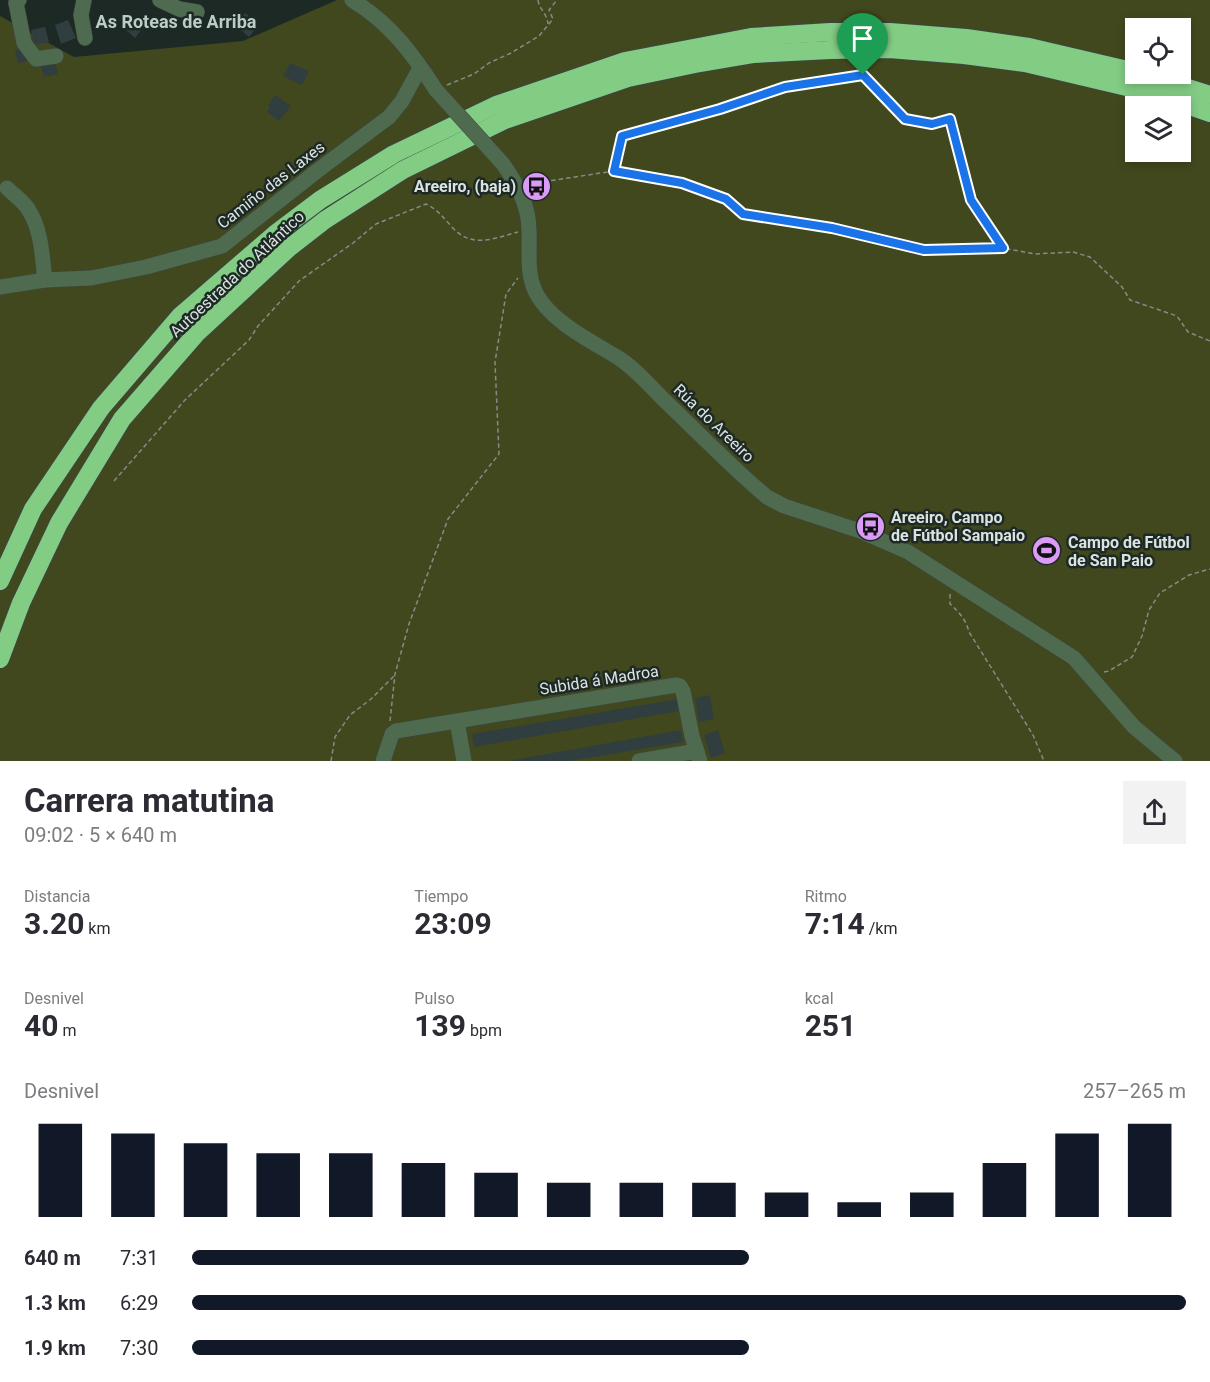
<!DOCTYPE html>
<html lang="es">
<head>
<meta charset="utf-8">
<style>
	:root { --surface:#fff; --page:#f2f2f3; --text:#2b2b33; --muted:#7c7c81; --accent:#111827 }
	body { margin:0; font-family:Roboto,sans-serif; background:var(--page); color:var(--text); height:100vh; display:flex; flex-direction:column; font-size:22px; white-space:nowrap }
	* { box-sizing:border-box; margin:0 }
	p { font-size:20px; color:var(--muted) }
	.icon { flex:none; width:33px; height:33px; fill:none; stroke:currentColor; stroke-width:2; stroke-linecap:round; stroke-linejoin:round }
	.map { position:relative; height:761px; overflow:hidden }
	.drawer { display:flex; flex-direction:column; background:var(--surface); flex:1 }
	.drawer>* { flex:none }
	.tools { position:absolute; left:1125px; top:18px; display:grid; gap:12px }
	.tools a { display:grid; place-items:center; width:66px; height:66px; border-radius:0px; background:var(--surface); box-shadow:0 3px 9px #0003; font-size:30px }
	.pin { position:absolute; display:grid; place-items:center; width:51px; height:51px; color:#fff; margin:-62px -26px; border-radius:50% 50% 50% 0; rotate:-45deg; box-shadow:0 0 6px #0007 }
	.pin .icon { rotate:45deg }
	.round { display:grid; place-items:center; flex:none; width:63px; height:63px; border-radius:0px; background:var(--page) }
	.summary { display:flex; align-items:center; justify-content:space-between; height:102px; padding:0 24px }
	h1 { font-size:33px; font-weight:700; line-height:45px }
	.figures { display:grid; grid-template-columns:repeat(3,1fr); gap:9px; height:102px; padding:6px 24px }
	.figures div { display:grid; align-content:center }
	.figures b { font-size:30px; font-weight:700 }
	.figures small { font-size:16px; font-weight:400 }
	.figures p { font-size:16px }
	.chart { height:168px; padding:12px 24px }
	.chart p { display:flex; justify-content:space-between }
	.chart svg { width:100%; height:108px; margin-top:6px; stroke:var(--accent); stroke-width:6 }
	ul { padding:0 24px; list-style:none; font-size:20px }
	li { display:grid; grid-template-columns:96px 72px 1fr; align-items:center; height:45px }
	li i { height:15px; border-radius:8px; background:var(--accent) }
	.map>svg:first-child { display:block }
</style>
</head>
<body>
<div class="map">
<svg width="1210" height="761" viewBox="0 0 1210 761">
	<rect width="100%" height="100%" fill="#1d2925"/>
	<path fill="#42481e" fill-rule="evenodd" d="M337 0H1210V761H0V16L74 57 243 41ZM1136 28H1180V74H1136ZM1136 106H1180V152H1136Z"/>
	<g fill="#313e3f">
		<polygon points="245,13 255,21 252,25 256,28 249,37 235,25"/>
		<polygon points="128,18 142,29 135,38 125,29 126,27 123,24"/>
		<polygon points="68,20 76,38 61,44 55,25"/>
		<polygon points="45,27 49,42 34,45 31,30"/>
		<polygon points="25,48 28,61 18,63 15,50"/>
		<polygon points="55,62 58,74 44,77 41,65"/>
		<polygon points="290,63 309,71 302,85 283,76"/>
		<polygon points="275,95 291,106 279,121 267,112 270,107 268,106"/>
		<polygon points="710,695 714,719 699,722 695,698"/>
		<polygon points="678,699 679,711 474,747 472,734"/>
		<polygon points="681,730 683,742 570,761 508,761"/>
		<polygon points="718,730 725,753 711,758 704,735"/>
	</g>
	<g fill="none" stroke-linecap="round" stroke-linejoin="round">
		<defs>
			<g id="minor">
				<polyline points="19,0 16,3 24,43 36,59 56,56"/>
				<polyline points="84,0 81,15 85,38"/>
				<polyline points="160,0 179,9 197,12"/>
				<path d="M352 0C390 23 412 53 436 90"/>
				<path d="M503 164C517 184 529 205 529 231 530 252 526 273 536 293 551 322 591 341 617 357 635 368 650 386 664 400 698 432 731 467 767 497L784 506 860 531 908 552 1074 658 1134 727 1175 761"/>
				<path d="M7 188C14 195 23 201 28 209 42 230 42 257 45 280"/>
				<polyline points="0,287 45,280 91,278 146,267 222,246 317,171 389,117 402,101 420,68"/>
				<polyline points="457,721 464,761"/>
				<polyline points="383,761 392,734 396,731 676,685 680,686 683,691 692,736 700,761"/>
				<polyline points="639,761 697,751"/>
			</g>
			<g id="highway">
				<polyline points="1144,74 1210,95"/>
				<polyline points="0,581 33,509 101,408 180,316 275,234 320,200 394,154 496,105 625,61 751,37 830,32 890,32 966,38 1029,47 1136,72"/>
				<polyline points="0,659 21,603 59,523 122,419 196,334 289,248 325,220 403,170 505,120 628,78 695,64 754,54 830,50 889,49 964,55 1025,63 1152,93 1210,113"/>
			</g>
		</defs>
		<use href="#minor" stroke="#3b4743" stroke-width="16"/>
		<use href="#highway" stroke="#3b4743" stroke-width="20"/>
		<g stroke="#828c89" stroke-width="1.5" stroke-dasharray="4.5 3" stroke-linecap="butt">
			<path d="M538 0C539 9 547 13 548 24"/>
			<polyline points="447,85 474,74 489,63 511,53 539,36 553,19 549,10 557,0"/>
			<polyline points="615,171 682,183 726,199 743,214 832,228 924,250 1002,248"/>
			<polyline points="529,184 614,171 622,136 720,109 785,87 863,75 905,119 932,124 950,119 971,200 1003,248 1035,254 1073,252 1090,257 1122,287 1130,300 1177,316 1188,332 1210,341"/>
			<path d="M114 481 185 400 249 340 258 326 299 281 353 243 376 224 426 204C437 209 443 217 451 226 471 249 492 239 518 232"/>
			<path d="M950 594V604C960 613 966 620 969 632L1033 735 1044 761"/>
			<polyline points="1104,672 1109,671 1132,657 1142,636 1149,610 1160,593 1189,575 1210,569"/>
			<polyline points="390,721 395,674 409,624 448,519 499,454 495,362 506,294 518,278"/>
			<polyline points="331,761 335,737 350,715 371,699 395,675"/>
		</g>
		<use href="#minor" stroke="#4f6b4f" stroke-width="15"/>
		<use href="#highway" stroke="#82cc84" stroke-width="18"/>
		<defs>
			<polyline id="minor-bridge" points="436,90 503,164"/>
		</defs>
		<use href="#minor-bridge" stroke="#3b4743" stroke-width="16" stroke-linecap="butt"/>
		<use href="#minor-bridge" stroke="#4f6b4f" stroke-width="15"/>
	</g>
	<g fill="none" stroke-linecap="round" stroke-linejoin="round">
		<defs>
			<polygon id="route" points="863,75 905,119 932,124 950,119 971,200 1003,248 924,250 832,228 743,214 726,199 682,183 614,171 622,136 720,109 785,87"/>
		</defs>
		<use href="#route" stroke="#fff" stroke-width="12"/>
		<use href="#route" stroke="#1a73e8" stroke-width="8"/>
	</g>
	<defs>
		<symbol id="bus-disc" viewBox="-11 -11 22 22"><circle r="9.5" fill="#da9af6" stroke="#1d2925"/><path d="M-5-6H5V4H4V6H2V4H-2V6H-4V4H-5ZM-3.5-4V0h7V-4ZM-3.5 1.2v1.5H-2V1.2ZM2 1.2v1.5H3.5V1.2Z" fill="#111"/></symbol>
		<symbol id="stadium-disc" viewBox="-11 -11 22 22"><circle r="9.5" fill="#da9af6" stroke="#1d2925"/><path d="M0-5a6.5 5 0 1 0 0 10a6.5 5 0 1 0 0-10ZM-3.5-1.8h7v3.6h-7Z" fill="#111"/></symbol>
	</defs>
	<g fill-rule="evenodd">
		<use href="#bus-disc" x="520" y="170" width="33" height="33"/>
		<use href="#bus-disc" x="854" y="510" width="33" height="33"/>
		<use href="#stadium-disc" x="1030" y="534" width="33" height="33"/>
	</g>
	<g text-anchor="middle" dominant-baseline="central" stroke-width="5" stroke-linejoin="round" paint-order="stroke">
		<g font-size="16" fill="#dbe3e0" stroke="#1d2925">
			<text transform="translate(271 185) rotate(-38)">Camiño das Laxes</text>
			<text transform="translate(237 274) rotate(-43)">Autoestrada do Atlántico</text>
			<text transform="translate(714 423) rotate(44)">Rúa do Areeiro</text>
			<text transform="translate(599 680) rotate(-9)">Subida á Madroa</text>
		</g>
		<g font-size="16" font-weight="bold" fill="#dbe3e0" stroke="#1d2925" text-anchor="start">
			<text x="516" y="186" text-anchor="end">Areeiro, (baja)</text>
			<text x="891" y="517">Areeiro, Campo<tspan x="891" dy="18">de Fútbol Sampaio</tspan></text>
			<text x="1068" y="542">Campo de Fútbol<tspan x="1068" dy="18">de San Paio</tspan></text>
		</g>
		<g font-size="18" font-weight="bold" fill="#bdccc7" stroke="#1d2925">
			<text x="176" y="21">As Roteas de Arriba</text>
		</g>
	</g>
</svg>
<div class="tools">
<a><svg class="icon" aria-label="locate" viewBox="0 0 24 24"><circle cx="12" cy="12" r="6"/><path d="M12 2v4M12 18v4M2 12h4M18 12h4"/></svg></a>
<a><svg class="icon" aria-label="layers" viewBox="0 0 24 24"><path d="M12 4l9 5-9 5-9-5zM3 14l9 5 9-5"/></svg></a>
</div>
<div class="pin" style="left:863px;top:75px;background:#1e9e55"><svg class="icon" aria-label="arrive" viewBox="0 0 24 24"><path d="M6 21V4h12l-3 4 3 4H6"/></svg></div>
</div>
<section class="drawer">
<div class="summary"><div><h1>Carrera matutina</h1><p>09:02 · 5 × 640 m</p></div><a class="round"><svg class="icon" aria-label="share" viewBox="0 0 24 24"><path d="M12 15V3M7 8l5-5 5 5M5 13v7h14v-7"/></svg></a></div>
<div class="figures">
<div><p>Distancia</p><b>3.20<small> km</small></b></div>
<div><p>Tiempo</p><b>23:09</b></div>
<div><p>Ritmo</p><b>7:14<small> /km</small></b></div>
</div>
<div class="figures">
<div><p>Desnivel</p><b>40<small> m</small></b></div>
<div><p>Pulso</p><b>139<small> bpm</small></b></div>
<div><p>kcal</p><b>251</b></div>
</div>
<div class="chart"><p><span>Desnivel</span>257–265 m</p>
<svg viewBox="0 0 160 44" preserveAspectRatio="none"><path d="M5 44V6M15 44V10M25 44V14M35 44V18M45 44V18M55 44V22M65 44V26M75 44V30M85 44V30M95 44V30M105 44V34M115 44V38M125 44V34M135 44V22M145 44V10M155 44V6"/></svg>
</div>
<ul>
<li><b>640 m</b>7:31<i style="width:56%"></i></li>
<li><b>1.3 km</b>6:29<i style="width:100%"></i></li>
<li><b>1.9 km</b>7:30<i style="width:56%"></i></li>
</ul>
</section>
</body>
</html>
